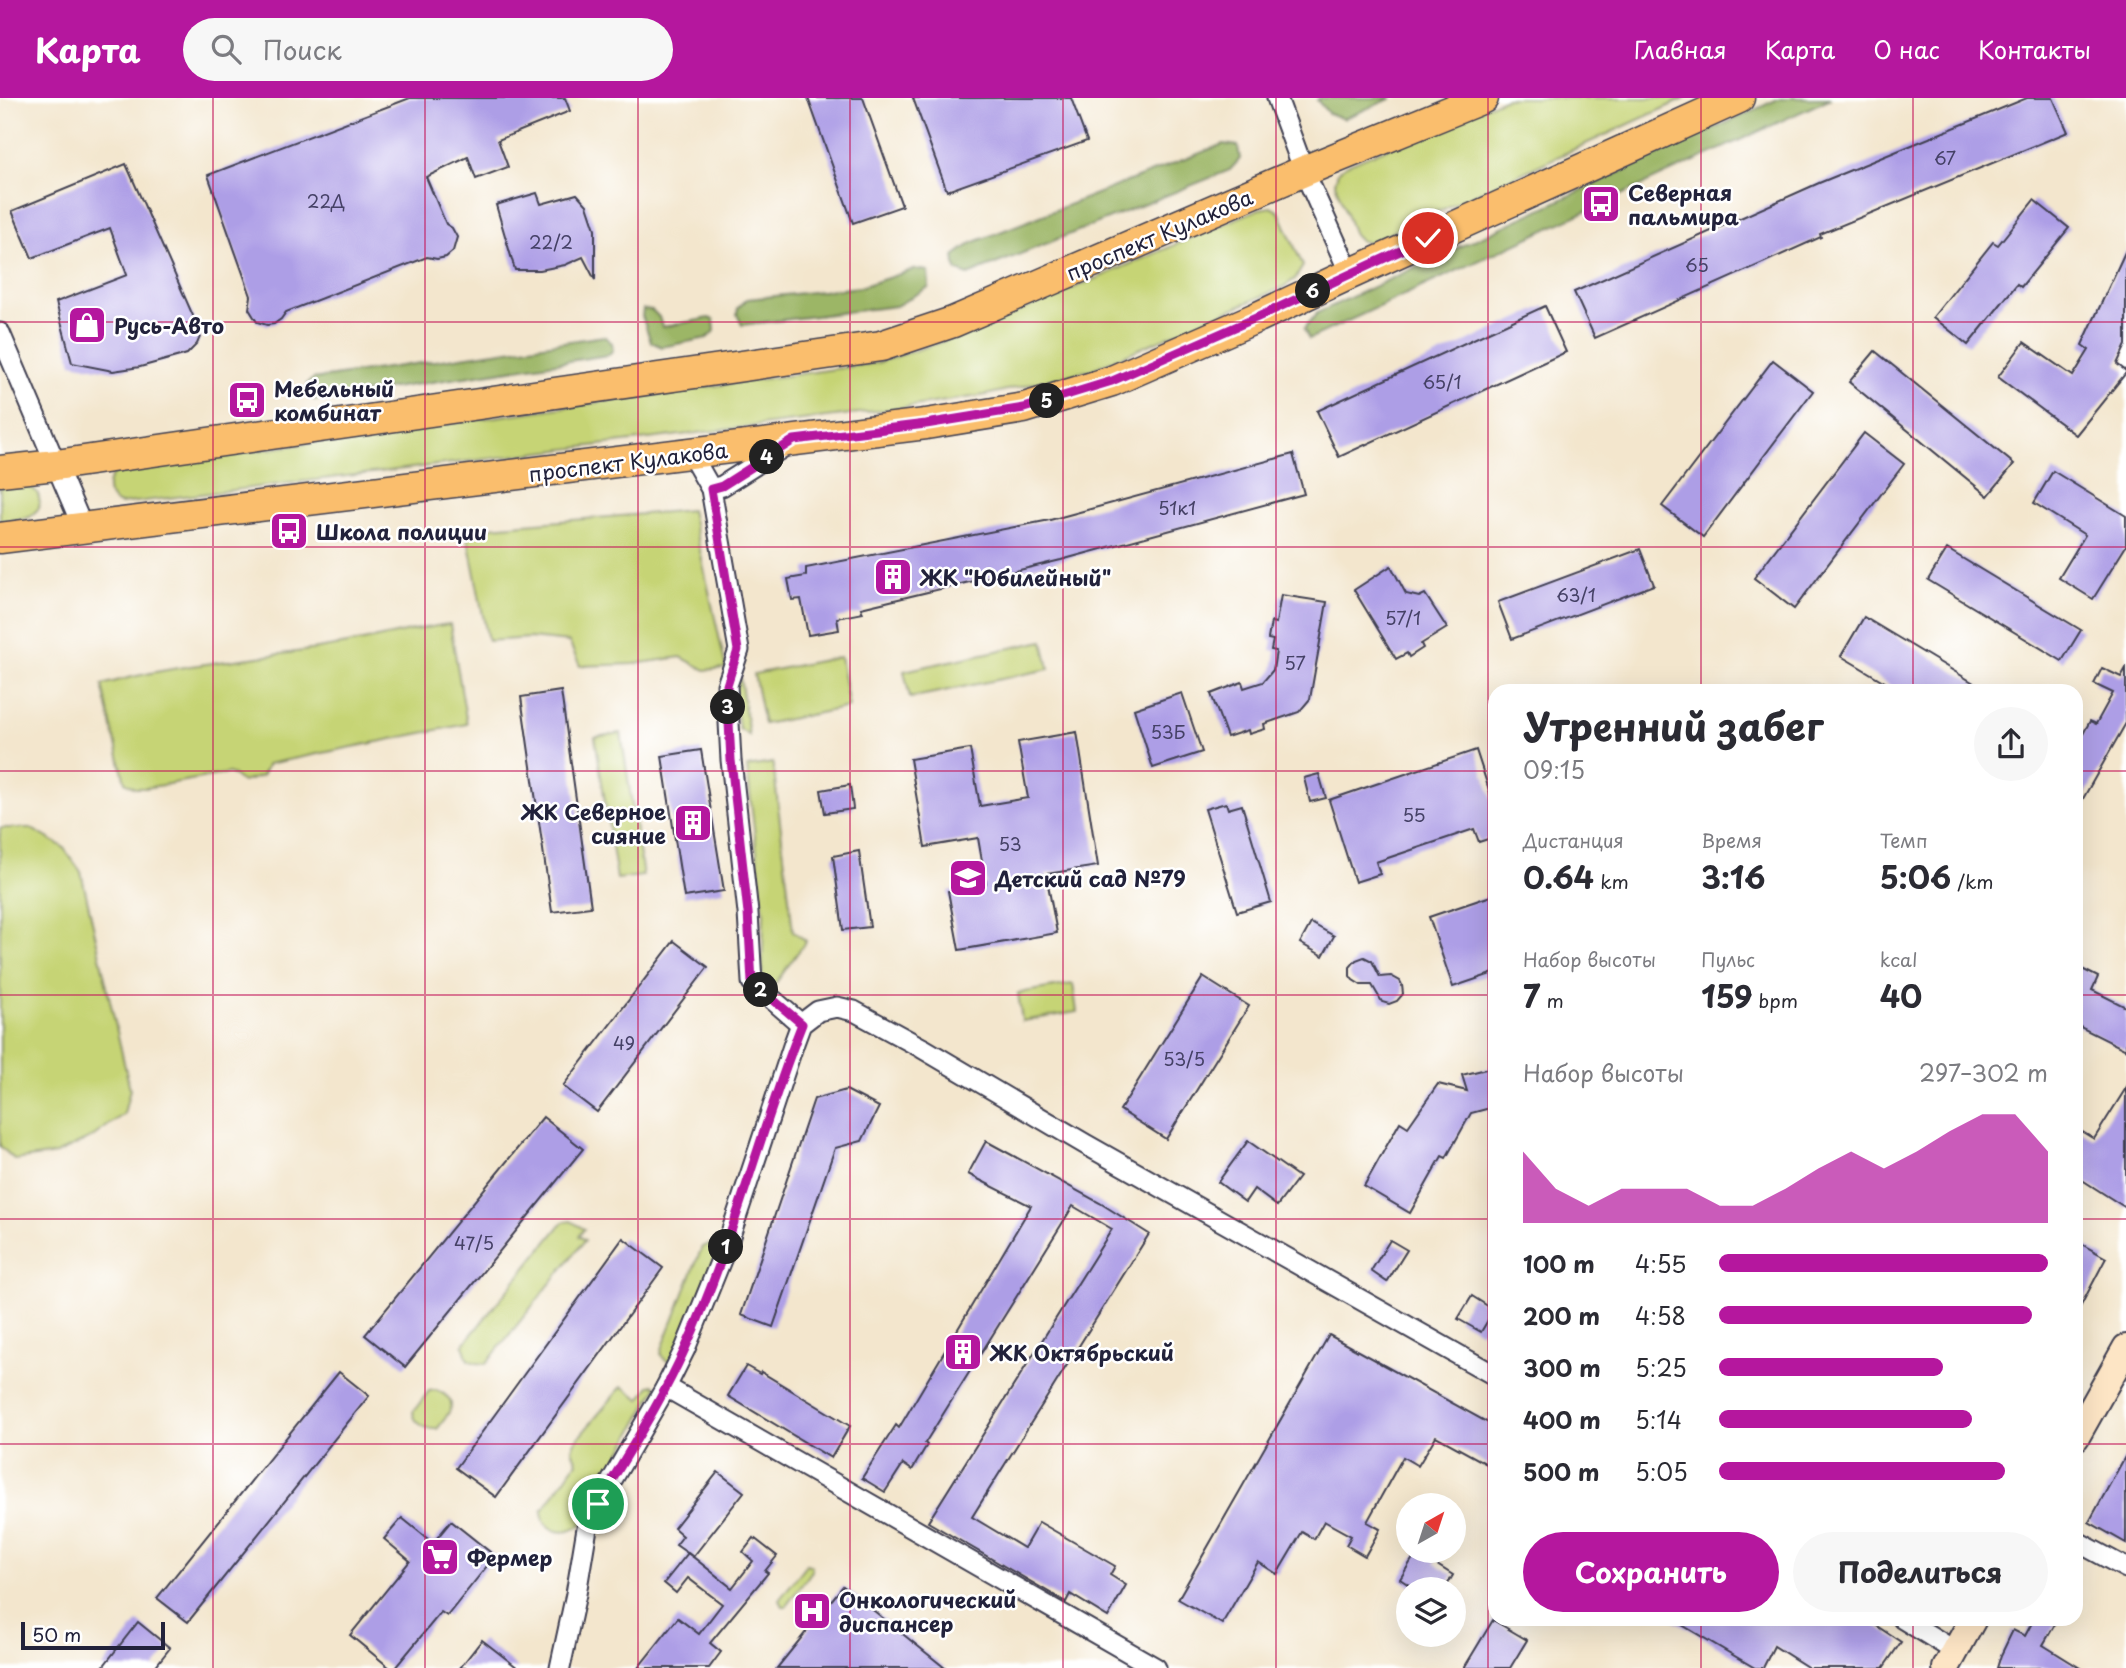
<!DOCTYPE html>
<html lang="ru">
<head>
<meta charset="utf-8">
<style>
	:root { --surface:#fff; --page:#f7f7f7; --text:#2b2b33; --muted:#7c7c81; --accent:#b5179e }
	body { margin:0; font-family:"Playpen Sans",sans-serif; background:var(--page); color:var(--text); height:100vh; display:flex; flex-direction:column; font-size:26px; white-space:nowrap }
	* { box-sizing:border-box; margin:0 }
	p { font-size:23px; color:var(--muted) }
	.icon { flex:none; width:38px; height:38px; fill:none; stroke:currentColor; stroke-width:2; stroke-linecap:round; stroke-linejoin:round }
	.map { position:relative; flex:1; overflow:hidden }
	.panel { position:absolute; left:1488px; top:586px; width:595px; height:942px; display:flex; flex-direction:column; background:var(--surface); border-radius:21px; box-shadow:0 7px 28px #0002 }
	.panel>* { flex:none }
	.needle { width:46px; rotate:39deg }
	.fabs { position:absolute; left:1396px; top:1395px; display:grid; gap:14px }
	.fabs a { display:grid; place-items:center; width:70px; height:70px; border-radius:50%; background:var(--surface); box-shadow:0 7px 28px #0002; font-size:35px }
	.scale { position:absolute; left:21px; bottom:18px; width:144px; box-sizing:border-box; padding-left:7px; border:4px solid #22223b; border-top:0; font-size:19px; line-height:24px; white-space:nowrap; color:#22223b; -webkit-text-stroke:5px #fff; paint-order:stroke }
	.pin { position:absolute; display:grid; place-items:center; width:60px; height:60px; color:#fff; margin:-30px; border:4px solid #fff; border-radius:50%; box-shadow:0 2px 7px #0007 }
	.km { position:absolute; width:35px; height:35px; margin:-18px; border-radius:50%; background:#222; color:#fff; font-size:19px; line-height:35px; text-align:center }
	.round { display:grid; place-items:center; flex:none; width:74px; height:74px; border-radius:37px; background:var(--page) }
	.headline { display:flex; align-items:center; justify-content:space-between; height:119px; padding:0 35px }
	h1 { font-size:38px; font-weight:700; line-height:52px }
	.stats { display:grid; grid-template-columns:repeat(3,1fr); gap:10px; height:119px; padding:7px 35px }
	.stats div { display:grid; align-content:center }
	.stats b { font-size:30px; font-weight:700 }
	.stats small { font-size:19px; font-weight:400 }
	.stats p { font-size:19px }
	.chart { height:196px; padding:14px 35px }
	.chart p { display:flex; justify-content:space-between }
	.chart svg { width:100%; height:126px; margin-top:7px; fill:var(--accent); opacity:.7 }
	.action { display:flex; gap:14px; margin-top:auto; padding:14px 35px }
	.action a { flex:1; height:80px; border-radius:42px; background:var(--accent); color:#fff; font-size:28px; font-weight:700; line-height:80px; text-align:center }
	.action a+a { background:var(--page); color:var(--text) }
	ul { padding:0 35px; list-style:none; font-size:23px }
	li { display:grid; grid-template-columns:112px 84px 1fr; align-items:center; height:52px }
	li i { height:18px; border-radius:9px; background:var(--accent) }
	header { display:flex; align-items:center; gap:42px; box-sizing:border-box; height:98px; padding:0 35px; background:var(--accent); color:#fff }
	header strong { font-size:33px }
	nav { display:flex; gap:38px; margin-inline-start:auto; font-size:24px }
	.search { width:490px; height:63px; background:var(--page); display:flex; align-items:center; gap:18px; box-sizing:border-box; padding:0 24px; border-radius:38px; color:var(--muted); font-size:26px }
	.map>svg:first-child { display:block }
</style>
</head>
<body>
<header>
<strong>Карта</strong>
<div class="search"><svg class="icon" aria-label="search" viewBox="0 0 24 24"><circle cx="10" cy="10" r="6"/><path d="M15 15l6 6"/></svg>Поиск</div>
<nav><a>Главная</a><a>Карта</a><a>О нас</a><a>Контакты</a></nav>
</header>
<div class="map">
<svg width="2126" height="1570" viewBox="0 0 2126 1570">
	<rect width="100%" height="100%" fill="#fff"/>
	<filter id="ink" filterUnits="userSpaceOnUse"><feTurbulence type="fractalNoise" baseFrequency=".0143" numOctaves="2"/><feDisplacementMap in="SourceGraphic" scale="14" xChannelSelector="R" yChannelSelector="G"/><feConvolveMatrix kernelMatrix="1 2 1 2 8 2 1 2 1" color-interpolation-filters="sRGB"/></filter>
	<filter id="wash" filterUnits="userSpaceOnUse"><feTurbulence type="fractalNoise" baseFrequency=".00686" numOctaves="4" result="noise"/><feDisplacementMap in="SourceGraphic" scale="28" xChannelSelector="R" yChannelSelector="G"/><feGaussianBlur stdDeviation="1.57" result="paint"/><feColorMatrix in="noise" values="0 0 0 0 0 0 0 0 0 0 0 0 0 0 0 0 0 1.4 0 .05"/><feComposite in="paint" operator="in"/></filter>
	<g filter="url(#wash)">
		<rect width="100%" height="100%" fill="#f3e6cd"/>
		<g fill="#c6d475" stroke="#747b58" stroke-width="2">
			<polygon points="1506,0 1686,0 1369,145 1359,142 1354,137 1335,85 1338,74 1344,68"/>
			<path d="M1271 109 1279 114 1303 168 1295 181 1283 189 1090 272 986 297 900 310 120 406C103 400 105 379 119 372L877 265 953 240 1020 213 1259 111Z"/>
			<path d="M17 386C32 387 42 393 39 410L30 419 0 424V388Z"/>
			<polygon points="691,412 726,570 705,572 681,559 634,566 580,568 569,544 530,540 488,543 466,431"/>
			<path d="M450 526 467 626 268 666 262 678 243 684 229 675 146 690H135L125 684 102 587C180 564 256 562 335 548 374 542 411 531 450 526Z"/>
			<polygon points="1043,543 1049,571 910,600 904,573"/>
			<polygon points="840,559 849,609 764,626 754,576"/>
			<polygon points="740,579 749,637 739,631 734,593"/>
			<polygon points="621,635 643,778 617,781 595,639"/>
			<polygon points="773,665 793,833 806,843 775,886 762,879 764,816 747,669"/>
			<polygon points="0,730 30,730 63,749 81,774 130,991 124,1016 91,1040 56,1056 15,1062 0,1048"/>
			<polygon points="1073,886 1077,914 1022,923 1018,895"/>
			<polygon points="571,1123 584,1131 579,1138 585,1142 486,1266 476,1265 468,1262 463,1247 563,1124"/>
			<polygon points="713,1145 718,1153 672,1264 665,1262 661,1257 662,1251 702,1149"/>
			<path d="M654 1287 657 1289 581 1427C564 1439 544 1435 542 1413L577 1364 572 1352 574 1345 622 1288 640 1301 650 1288Z"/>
			<path d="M436 1292C462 1303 449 1316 437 1331 426 1332 414 1325 413 1314L429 1293Z"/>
			<polygon points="807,1466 812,1468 812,1473 786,1508 782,1508 779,1502"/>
		</g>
		<g fill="#9cb666" stroke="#5f6c50" stroke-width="2">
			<polygon points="1320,0 1392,0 1343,21 1328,15 1317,2"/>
			<polygon points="1780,0 1831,0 1309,241 1304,231 1317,215"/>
			<polygon points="1223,46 1238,48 1240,61 1230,72 968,177 956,172 954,158 972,145"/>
			<polygon points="915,171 928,173 929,189 896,208 742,227 737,216 738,210 747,201 860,189"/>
			<polygon points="643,211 652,212 659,219 662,229 709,220 714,222 715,233 707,240 662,249 651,244 642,218"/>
			<polygon points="604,238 612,245 613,252 608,257 315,302 308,298 307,286 313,281"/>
		</g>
		<g id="blocks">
			<g fill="#ad9ee6">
				<polygon points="410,0 565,0 570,13 498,42 508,69 476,81 468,59 426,79 446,126 452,130 457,139 453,153 446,159 437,161 427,159 286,214 281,221 274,226 267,227 257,224 249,211 251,198 208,77"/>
				<polygon points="808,0 863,0 902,108 853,125"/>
				<polygon points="913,0 1071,0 1087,43 947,93"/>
				<polygon points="2027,0 2053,0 2068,34 1820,136 1821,139 1595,240 1574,194 1819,85"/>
				<polygon points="126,66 198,229 200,239 197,246 187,256 140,269 113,273 72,265 56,204 127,177 110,130 32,160 12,113"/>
				<polygon points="537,95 541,106 577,96 587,107 595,131 595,182 583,159 565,167 540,172 515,172 496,107"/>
				<polygon points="2034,102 2069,130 2021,189 2017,186 1968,247 1933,219 1993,144 1998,147"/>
				<polygon points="2126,152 2126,247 2117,266 2126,273 2126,275 2076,337 1998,279 2024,244 2073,278 2089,252 2082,247"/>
				<polygon points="1545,208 1566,254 1339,359 1317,313"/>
				<polygon points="1875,253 2014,366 1988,398 1849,284"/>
				<polygon points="1773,262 1813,293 1703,439 1662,408"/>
				<polygon points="1864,335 1904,366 1794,511 1754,480"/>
				<polygon points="1293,356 1304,396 1061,462 861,510 863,515 837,520 839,532 808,537 801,501 792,502 788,481 806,478 806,470 1050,422"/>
				<polygon points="2053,373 2126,418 2126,448 2093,501 2059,480 2085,437 2034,405"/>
				<polygon points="1640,451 1654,487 1512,541 1498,504"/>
				<polygon points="1947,451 2081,532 2062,563 1928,482"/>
				<polygon points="1391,468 1406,496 1419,499 1425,496 1447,530 1421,546 1423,550 1409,559 1407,555 1396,561 1354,492"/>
				<polygon points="1281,497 1327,504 1310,601 1299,614 1264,626 1265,631 1249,636 1248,632 1227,639 1211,596 1242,584 1244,590 1263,584 1273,572 1276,553 1271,552 1273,542 1268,541 1271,524 1276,525"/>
				<polygon points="1864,519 1987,593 1900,593 1841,558"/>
				<polygon points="2102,570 2121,579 2126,570 2126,625 2076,713 2076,649 2090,623 2096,626 2113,595 2094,586"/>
				<polygon points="561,593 591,809 552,814 521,599"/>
				<polygon points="1182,595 1202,654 1153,670 1134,611"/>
				<polygon points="1077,634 1098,768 1046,776 1057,835 959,852 948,793 986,786 978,740 925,749 910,661 970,651 980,708 1028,700 1018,644"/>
				<polygon points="701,652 724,793 684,799 662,658"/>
				<polygon points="1476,652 1494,707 1494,739 1479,744 1474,731 1376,764 1380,776 1355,784 1329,702"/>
				<polygon points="1319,676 1326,700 1310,704 1304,680"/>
				<polygon points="850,687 853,711 825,715 821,692"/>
				<polygon points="1226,705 1228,711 1242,707 1271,804 1237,814 1205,711"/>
				<polygon points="859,753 870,829 843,832 833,758"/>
				<polygon points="1494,797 1494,875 1453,889 1429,819"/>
				<polygon points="1311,825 1334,838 1323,858 1300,845"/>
				<polygon points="674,843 708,869 597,1014 563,988"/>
				<polygon points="1364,859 1372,863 1380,879 1391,878 1400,883 1402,887 1403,896 1397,903 1389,906 1382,904 1372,887 1361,887 1353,882 1350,878 1350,869 1356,862"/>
				<polygon points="2076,868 2098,879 2092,892 2126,909 2126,952 2076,927"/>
				<polygon points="1203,879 1249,908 1166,1041 1120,1012"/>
				<polygon points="1494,969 1494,1009 1471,1015 1446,1060 1442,1058 1410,1115 1364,1088 1400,1024 1408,1029 1438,986 1467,993 1462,977"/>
				<polygon points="2126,990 2126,1110 2076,1078 2076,1030 2094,1041"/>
				<polygon points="846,992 879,1009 862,1043 835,1050 773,1229 741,1217 814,1001"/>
				<polygon points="543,1019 583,1051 405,1269 365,1237"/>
				<polygon points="986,1043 1100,1105 1149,1136 972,1419 1024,1450 1039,1424 1115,1468 1110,1477 1126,1487 1108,1519 1070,1496 1066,1504 928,1424 1112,1131 1073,1108 925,1345 927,1347 912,1372 903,1366 885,1394 862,1380 896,1327 899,1330 1031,1108 968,1076"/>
				<polygon points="1248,1043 1299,1079 1277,1108 1254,1091 1245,1104 1218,1084"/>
				<polygon points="623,1140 663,1170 496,1399 456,1370"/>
				<polygon points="1390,1142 1407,1152 1387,1184 1371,1173"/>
				<polygon points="2076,1143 2106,1160 2076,1217"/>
				<polygon points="1472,1198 1494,1212 1481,1234 1458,1221"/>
				<polygon points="1329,1237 1494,1328 1494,1370 1436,1338 1418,1368 1403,1359 1367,1424 1380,1431 1365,1458 1346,1447 1351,1438 1324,1423 1314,1441 1302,1434 1277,1476 1258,1464 1222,1526 1178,1501"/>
				<polygon points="746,1268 760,1276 761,1274 850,1328 831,1360 728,1298"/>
				<polygon points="339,1274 369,1298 188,1524 157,1500"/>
				<polygon points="2126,1357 2126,1445 2089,1424"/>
				<polygon points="718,1374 744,1394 693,1459 676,1447 683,1438 674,1430"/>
				<polygon points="402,1420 433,1445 451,1423 495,1458 447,1518 441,1514 395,1570 390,1570 350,1537 410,1463 384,1441"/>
				<polygon points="754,1440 777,1458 765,1473 768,1475 710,1545 721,1554 709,1570 638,1570 678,1520 699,1536 722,1506 688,1480 676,1495 664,1485 688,1455 732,1490 753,1463 743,1454"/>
				<polygon points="1418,1452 1436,1463 1434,1465 1453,1477 1445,1491 1415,1491 1400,1481"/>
				<polygon points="843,1488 945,1570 777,1570"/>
				<polygon points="1672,1521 1866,1521 1901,1544 1883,1570 1809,1570 1774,1548 1763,1570 1755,1570"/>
				<polygon points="2034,1521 2058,1521 2043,1547 2080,1570 1997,1570 2001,1557 2013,1532 2025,1538"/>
				<polygon points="1493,1522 1527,1542 1510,1570 1464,1570"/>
				<polygon points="138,1524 170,1550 154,1570 102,1570"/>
				<polygon points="482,1542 518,1570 460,1570"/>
			</g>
		</g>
	</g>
	<g filter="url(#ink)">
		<use href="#blocks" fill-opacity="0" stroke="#413f51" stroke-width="2"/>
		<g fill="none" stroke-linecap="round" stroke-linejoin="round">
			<defs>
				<g id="minor">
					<polyline points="1277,0 1304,73 1350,176"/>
					<polyline points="0,235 83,430"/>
					<polyline points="691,356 711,391 739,552 727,587 731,662 748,815 752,884 801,926"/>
					<polyline points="711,391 722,388 785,348"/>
					<polyline points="666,1289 1156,1570"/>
					<polyline points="2076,1443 2126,1470"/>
					<polyline points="1903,1521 1955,1553"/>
					<polyline points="560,1570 576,1496 587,1430 598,1406 666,1289 685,1251 727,1147 794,945 801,926 818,913 837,909 854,913 922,950 1085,1046 1494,1277"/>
				</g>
				<g id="secondary">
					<polyline points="2076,1339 2126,1250"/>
					<polyline points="1946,1570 1973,1521"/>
				</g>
				<g id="primary">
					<polyline points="0,373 56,367 881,248 953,224 1304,73 1483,0"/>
					<polyline points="0,440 926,326 1024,310 1112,283 1258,219 1350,176 1739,0"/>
				</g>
			</defs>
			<use href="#minor" stroke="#413f51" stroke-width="23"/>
			<use href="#secondary" stroke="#413f51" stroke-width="30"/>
			<use href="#primary" stroke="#413f51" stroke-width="33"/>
			<use href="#minor" stroke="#fff" stroke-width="19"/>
			<use href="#secondary" stroke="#fde5c5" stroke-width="26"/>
			<use href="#primary" stroke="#fabe6d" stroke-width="30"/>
		</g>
	</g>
	<g fill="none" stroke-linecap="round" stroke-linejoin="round" filter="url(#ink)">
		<defs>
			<path id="route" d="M598 1406C627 1356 660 1306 684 1253 733 1148 759 1034 802 926L752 884 748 815 731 662 727 587 738 552 711 391 722 388 794 342 926 326 1024 310 1112 283 1258 219 1428 140"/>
		</defs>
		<use href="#route" stroke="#fff" stroke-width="14"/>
		<use href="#route" stroke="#b5179e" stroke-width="9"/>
	</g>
	<path fill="none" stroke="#c2185b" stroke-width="2" stroke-opacity="0.55" d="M213 0V1570M425 0V1570M638 0V1570M850 0V1570M1063 0V1570M1276 0V1570M1488 0V1570M1701 0V593M1913 0V593M0 224H2126M0 449H2126M0 673H1494M2076 673H2126M0 897H1494M2076 897H2126M0 1121H1494M2076 1121H2126M0 1346H1494M2076 1346H2126M1701 1521V1570M1913 1521V1570"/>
	<defs>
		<symbol id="bus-square" viewBox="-11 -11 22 22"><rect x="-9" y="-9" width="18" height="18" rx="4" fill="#b5179e" stroke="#fff"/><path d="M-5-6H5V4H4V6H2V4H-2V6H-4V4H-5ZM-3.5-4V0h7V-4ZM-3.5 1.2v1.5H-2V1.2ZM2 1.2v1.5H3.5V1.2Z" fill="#fff"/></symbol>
		<symbol id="shop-square" viewBox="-11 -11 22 22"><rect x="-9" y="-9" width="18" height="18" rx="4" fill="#b5179e" stroke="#fff"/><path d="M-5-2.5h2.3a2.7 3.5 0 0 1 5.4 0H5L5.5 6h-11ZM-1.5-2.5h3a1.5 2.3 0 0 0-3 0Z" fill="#fff"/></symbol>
		<symbol id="building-square" viewBox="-11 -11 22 22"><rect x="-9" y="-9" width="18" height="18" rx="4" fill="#b5179e" stroke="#fff"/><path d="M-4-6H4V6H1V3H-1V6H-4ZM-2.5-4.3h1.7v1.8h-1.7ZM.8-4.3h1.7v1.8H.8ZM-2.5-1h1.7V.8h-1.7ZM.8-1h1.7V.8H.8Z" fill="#fff"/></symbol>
		<symbol id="school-square" viewBox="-11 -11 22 22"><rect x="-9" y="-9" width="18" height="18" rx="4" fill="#b5179e" stroke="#fff"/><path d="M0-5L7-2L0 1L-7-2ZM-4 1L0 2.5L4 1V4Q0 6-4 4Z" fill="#fff"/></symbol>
		<symbol id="supermarket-square" viewBox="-11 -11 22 22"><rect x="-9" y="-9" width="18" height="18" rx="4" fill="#b5179e" stroke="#fff"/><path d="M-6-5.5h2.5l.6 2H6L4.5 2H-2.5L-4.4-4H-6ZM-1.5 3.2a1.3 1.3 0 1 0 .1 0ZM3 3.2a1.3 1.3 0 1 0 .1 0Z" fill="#fff"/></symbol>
		<symbol id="hospital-square" viewBox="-11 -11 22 22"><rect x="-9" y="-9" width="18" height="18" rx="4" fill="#b5179e" stroke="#fff"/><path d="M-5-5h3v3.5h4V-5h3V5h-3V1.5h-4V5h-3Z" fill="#fff"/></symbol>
	</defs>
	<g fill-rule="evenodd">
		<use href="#bus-square" x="1579" y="84" width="44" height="44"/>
		<use href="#shop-square" x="65" y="205" width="44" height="44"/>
		<use href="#bus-square" x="225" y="280" width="44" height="44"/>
		<use href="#bus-square" x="267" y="411" width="44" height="44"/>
		<use href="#building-square" x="871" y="457" width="44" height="44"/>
		<use href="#building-square" x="671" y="703" width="44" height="44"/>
		<use href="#school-square" x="946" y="758" width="44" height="44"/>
		<use href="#building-square" x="941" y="1232" width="44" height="44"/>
		<use href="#supermarket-square" x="418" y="1437" width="44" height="44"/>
		<use href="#hospital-square" x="790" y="1491" width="44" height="44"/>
	</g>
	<g text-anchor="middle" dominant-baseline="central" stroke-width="5" stroke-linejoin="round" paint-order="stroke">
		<g font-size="18" fill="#454166">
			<text x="1945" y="59">67</text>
			<text x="326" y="102">22Д</text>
			<text x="551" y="143">22/2</text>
			<text x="1697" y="166">65</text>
			<text x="1442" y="283">65/1</text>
			<text x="1177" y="409">51к1</text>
			<text x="1576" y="496">63/1</text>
			<text x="1403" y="519">57/1</text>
			<text x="1295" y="564">57</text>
			<text x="1168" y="633">53Б</text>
			<text x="1414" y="716">55</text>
			<text x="1010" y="745">53</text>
			<text x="624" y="944">49</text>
			<text x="1184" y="960">53/5</text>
			<text x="474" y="1144">47/5</text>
		</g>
		<g font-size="21" font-weight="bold" fill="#22223b" stroke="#fff" text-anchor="start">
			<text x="1628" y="94">Северная<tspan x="1628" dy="24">пальмира</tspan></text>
			<text x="114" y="227">Русь-Авто</text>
			<text x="274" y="290">Мебельный<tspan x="274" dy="24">комбинат</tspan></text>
			<text x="316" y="433">Школа полиции</text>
			<text x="920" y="479">ЖК "Юбилейный"</text>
			<text x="666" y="713" text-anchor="end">ЖК Северное<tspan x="666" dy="24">сияние</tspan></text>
			<text x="995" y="780">Детский сад №79</text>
			<text x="990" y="1254">ЖК Октябрьский</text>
			<text x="467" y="1459">Фермер</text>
			<text x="839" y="1501">Онкологический<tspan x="839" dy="24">диспансер</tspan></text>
		</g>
		<g font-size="21" fill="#22223b" stroke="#fff">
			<text transform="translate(1159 136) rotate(-23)">проспект Кулакова</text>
			<text transform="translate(628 363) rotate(-7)">проспект Кулакова</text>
		</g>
	</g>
</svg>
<div class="fabs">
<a><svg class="needle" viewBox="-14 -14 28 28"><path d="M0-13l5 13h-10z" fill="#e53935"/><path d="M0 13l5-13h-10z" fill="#7c7c81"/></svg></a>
<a><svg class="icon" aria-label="layers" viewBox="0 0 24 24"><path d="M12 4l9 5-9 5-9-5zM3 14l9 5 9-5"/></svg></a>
</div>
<div class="scale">50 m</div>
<div class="pin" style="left:598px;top:1406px;background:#1e9e55"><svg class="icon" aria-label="arrive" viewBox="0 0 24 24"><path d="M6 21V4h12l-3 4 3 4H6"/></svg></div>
<div class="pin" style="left:1428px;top:140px;background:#d93025"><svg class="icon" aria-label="check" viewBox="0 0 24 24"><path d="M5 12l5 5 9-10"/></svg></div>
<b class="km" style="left:726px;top:1149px">1</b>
<b class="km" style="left:761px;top:892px">2</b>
<b class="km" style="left:728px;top:609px">3</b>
<b class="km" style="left:767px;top:359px">4</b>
<b class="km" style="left:1047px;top:303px">5</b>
<b class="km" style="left:1313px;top:193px">6</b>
<section class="panel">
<div class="headline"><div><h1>Утренний забег</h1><p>09:15</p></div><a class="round"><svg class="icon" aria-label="share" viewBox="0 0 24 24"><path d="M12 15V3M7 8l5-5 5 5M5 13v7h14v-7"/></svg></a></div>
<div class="stats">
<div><p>Дистанция</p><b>0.64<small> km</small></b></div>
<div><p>Время</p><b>3:16</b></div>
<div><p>Темп</p><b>5:06<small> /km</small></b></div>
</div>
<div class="stats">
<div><p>Набор высоты</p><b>7<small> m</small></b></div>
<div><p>Пульс</p><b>159<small> bpm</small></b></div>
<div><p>kcal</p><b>40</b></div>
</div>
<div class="chart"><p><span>Набор высоты</span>297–302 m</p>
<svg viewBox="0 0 160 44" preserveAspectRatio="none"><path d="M0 44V19L10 32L20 38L30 32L40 32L50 32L60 38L70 38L80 32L90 25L100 19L110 25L120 19L130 12L140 6L150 6L160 19V44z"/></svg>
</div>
<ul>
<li><b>100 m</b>4:55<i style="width:100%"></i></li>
<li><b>200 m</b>4:58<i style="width:95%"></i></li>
<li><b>300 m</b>5:25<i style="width:68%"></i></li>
<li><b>400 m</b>5:14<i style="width:77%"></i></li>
<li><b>500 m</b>5:05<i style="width:87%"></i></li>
</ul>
<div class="action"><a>Сохранить</a><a>Поделиться</a></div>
</section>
</div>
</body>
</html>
